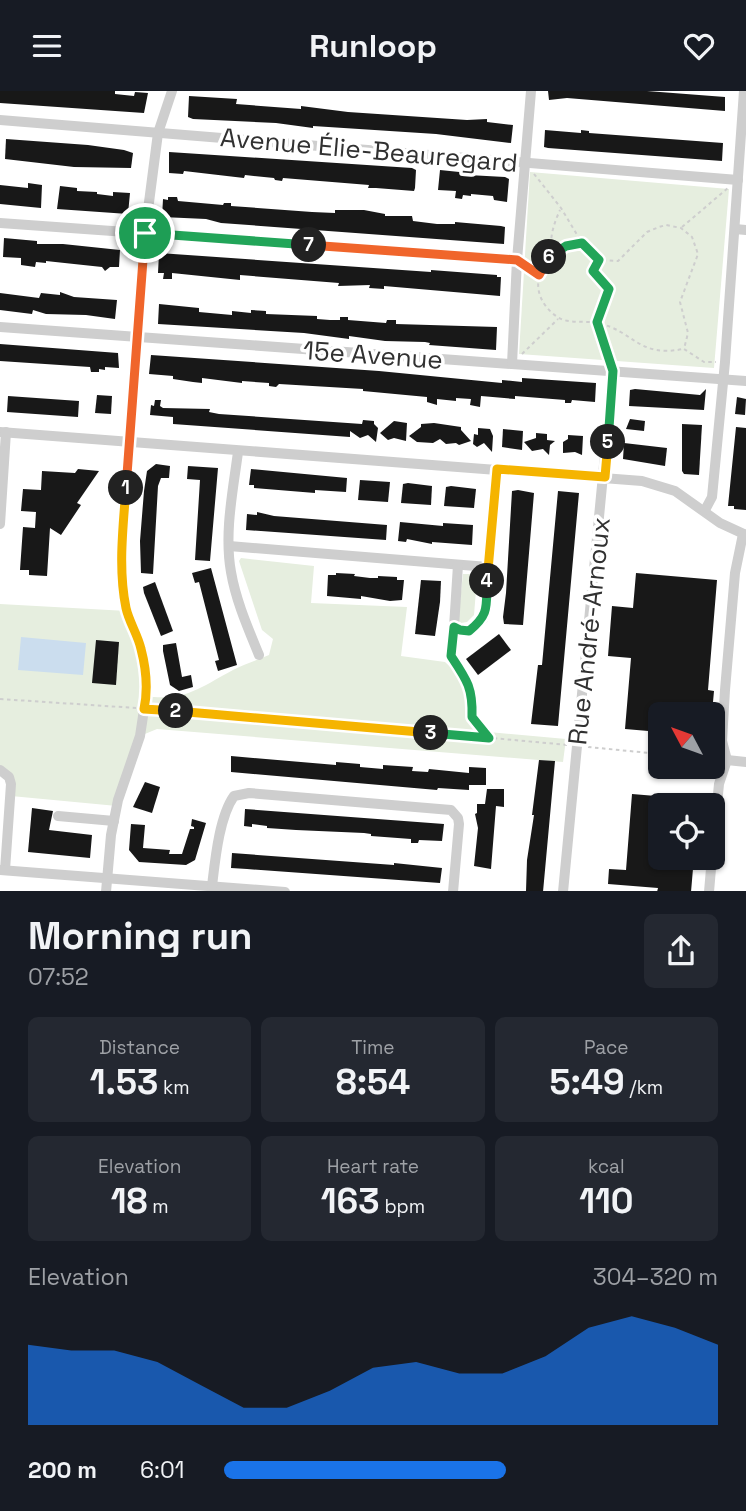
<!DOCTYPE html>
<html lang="en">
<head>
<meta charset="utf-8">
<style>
	:root { --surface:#171b24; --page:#242831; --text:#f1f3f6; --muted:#9ea1a6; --accent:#1a73e8 }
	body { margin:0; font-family:"Space Grotesk",sans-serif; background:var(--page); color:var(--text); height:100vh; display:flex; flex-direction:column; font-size:26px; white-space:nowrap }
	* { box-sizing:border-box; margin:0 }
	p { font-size:23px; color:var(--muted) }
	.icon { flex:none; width:38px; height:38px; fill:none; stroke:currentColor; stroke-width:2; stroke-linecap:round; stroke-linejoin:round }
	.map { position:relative; height:800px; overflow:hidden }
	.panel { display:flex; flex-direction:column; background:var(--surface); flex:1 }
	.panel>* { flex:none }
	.needle { width:46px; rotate:311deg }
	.controls { position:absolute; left:648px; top:611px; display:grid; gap:14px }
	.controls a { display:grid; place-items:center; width:77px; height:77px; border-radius:10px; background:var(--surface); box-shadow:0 2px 5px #0004; font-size:35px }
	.pin { position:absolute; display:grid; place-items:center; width:60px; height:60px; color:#fff; margin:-30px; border:4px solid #fff; border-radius:50%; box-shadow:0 2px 7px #0007 }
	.km { position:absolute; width:35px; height:35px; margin:-18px; border-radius:50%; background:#222; color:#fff; font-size:19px; line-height:35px; text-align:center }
	.round { display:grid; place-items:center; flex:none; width:74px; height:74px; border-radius:10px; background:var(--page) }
	.overview { display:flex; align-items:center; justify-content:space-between; height:119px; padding:0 28px }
	h1 { font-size:38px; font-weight:700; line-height:52px }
	.figures { display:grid; grid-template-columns:repeat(3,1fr); gap:10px; height:119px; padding:7px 28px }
	.figures div { display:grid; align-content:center; border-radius:10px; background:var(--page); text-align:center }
	.figures b { font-size:35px; font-weight:700 }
	.figures small { font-size:19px; font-weight:400 }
	.figures p { font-size:19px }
	.chart { height:196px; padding:14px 28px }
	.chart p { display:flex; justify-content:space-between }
	.chart svg { width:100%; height:126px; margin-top:7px; fill:var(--accent); opacity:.7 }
	ul { padding:0 28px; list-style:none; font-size:23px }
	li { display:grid; grid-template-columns:112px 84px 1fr; align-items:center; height:52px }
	li i { height:18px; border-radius:9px; background:var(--accent) }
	header { display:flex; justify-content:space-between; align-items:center; height:91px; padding:0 28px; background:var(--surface); font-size:32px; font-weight:700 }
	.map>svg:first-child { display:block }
</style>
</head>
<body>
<header><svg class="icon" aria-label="menu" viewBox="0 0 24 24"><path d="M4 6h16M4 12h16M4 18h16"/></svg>Runloop<svg class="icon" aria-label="heart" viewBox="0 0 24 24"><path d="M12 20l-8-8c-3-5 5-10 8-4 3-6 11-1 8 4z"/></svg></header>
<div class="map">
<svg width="746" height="801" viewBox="0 0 746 801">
	<rect width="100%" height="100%" fill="#fff"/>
	<g fill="#e6eedf">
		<polygon points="530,81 729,98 714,277 519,263"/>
		<path d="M241 467 314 475 311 512 407 516 401 565 445 571 475 599 478 640 566 648 563 671 157 638 140 645 117 715 11 705V693L0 679V513L127 520 141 557 145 605C185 611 201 596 233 579 245 573 257 569 269 564L273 548 262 539 239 470Z"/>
		<polygon points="463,483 473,483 477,487 474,524 467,531 461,532 458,529"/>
	</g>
	<polygon fill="#cbddee" points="21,546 86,552 83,584 18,579"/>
	<g fill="#181818">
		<polygon points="0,0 115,0 115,3 134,5 135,1 148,2 144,22 0,12"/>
		<polygon points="548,0 647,0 725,6 725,20 567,7 549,9"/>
		<polygon points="189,5 237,8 236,13 301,18 301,15 348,21 467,29 487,28 487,31 513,34 511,52 436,43 313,35 313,37 276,32 193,28 188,26"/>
		<polygon points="545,39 581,42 581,39 589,40 589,42 723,52 722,70 548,57 544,56"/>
		<polygon points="6,48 88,54 124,59 133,62 131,77 74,76 5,68"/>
		<polygon points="169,61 412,77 416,79 415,97 414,100 376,97 368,97 369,94 283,87 282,90 275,89 274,87 245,84 244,87 184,80 183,83 169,82"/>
		<polygon points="440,79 469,82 468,84 505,86 509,88 507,111 494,109 493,105 471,103 471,105 463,104 462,108 455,107 456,100 438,99"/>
		<polygon points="28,92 42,94 41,117 0,113 0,94 28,97"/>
		<polygon points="60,95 77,97 77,100 97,101 97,103 113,105 113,101 130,102 128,123 57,118"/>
		<polygon points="168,106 177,106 178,110 223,114 224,112 231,112 231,115 312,121 335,122 335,119 364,119 385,123 385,125 412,125 413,130 437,133 455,133 455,131 501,135 505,136 504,153 221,132 206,128 162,126 163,108 168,109"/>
		<polygon points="4,147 37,150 37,153 63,153 120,159 119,176 110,176 105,180 102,176 46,170 46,172 36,171 35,176 21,174 21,167 3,166"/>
		<polygon points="159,162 431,181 431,179 497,184 497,186 501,186 500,205 384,195 384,198 369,197 370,194 338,195 339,192 240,184 240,189 172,182 172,188 163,188 164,182 158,182"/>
		<polygon points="60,201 74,206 117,209 115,228 86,224 46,223 33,219 32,223 0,219 0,202 39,207 41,202 60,204"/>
		<polygon points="159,213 199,217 199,221 232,224 232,220 251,222 251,219 266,220 266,223 317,225 317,228 330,229 340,229 340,226 348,226 348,229 386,232 387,229 396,229 396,233 497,236 496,259 429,254 430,252 425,251 385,250 349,245 349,248 304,242 158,233"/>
		<polygon points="0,253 118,262 119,277 105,276 105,279 99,278 99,281 91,281 90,276 0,270"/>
		<polygon points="151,264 379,280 502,292 502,289 522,291 522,287 596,292 595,311 572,309 571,312 565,312 565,309 515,305 515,308 481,305 480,316 470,314 471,308 456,307 456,310 437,308 437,314 427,311 427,306 363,300 363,298 279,293 276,296 269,295 269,292 242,290 242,292 202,287 202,292 193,291 173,288 173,285 149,283"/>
		<polygon points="635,298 700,304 706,298 704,319 629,315 630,299"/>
		<polygon points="97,304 112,305 111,323 95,322"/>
		<polygon points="8,305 79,310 78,326 7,321"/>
		<polygon points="737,306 746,308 745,324 735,323"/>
		<polygon points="155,309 161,309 160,315 163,317 210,318 209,321 219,323 362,333 363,329 374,330 374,333 378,337 376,351 368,344 360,347 350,340 350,346 173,333 173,326 150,324 151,314 154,315"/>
		<polygon points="630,328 645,330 644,340 626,338"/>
		<polygon points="394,330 407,332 406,350 394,347 388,349 380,342"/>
		<polygon points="434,332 461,336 461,339 471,350 459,354 456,352 446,353 440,348 433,352 417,351 409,345 421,336 421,333"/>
		<polygon points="682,333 702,334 699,384 684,383 682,380"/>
		<polygon points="736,336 746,337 746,419 734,418 734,415 728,415"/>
		<polygon points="478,337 490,338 493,345 492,361 484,352 477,356 473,353 474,343 478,344"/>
		<polygon points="503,338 523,340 522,359 502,356"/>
		<polygon points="536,342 547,343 547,349 555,350 550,354 549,364 543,358 532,360 524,351 536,347"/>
		<polygon points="568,344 583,345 582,364 575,361 563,362 563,351 568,348"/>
		<polygon points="624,352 667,357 665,375 623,368"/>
		<polygon points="156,373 170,375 169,387 161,387 158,395 153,483 141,482 140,450 144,400 147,380"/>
		<polygon points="188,375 218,377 210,470 195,469 200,389 187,388"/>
		<polygon points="78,378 99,380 77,412 81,414 61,444 50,437 47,485 29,484 29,479 20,479 23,436 35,437 36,421 21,420 23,398 41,399 42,380 75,382"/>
		<polygon points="251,378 347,387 346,401 315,399 315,402 254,397 254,394 249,394"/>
		<polygon points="360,389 390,391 388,411 358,409"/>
		<polygon points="408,392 432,395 431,414 401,412 403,393"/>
		<polygon points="451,395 476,398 474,417 444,415 446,396"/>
		<polygon points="518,399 534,402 523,534 504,533 503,526 506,502 512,400"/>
		<polygon points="558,400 579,402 558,635 531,633 538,574 542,574"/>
		<polygon points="257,421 274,425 387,434 386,449 246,439 247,423 257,424"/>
		<polygon points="400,431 443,435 443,432 473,434 472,454 432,451 432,453 407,448 406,451 398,450"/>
		<polygon points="211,477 237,574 218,580 215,570 219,569 199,491 195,492 192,482"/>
		<polygon points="336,482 355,483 354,485 370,487 378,487 378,485 397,486 397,489 404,489 402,509 390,510 361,505 361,508 327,505 328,484 336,484"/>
		<polygon points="636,482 717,489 708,599 714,600 712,622 660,623 660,641 625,638 631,567 608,565 612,515 633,517"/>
		<polygon points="421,489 441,490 440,511 435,545 415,543"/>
		<polygon points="155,491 173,540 161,545 144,502 143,496"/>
		<polygon points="499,543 511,559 478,584 466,568"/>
		<polygon points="96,549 119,551 116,594 92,592"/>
		<polygon points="176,552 182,586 191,584 193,596 179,600 170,594 163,560 163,554"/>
		<polygon points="231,665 336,674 336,671 360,673 360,676 383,678 383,674 413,676 412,680 428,681 429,678 469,682 469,676 486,677 486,694 469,694 469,699 438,697 437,699 231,681"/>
		<polygon points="539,669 555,670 543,801 533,801 526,800 527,769 534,724 532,724"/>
		<polygon points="145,691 160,696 152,722 133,716"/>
		<polygon points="487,698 504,698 504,716 496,715 491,778 474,775 478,737 475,723 477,722 477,713 485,713"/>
		<polygon points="632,703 704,709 704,714 660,714 660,766 694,766 691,801 657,801 658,797 608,793 609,778 626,779"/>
		<polygon points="32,717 53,720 49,739 92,744 90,767 28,761"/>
		<polygon points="245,718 444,733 442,750 419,749 418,752 411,752 411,748 371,745 371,743 364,742 296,739 267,737 267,735 252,733 252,736 244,735"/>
		<polygon points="192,728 206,732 195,769 186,774 139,771 129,759 131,733 145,734 143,757 170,759 169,763 182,763 190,738 194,738 194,736 191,735"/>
		<polygon points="232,762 394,774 394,772 442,777 440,792 247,778 231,777"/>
	</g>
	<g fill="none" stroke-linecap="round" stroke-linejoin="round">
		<g stroke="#cecece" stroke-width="2" stroke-dasharray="3.5 3.5" stroke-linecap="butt">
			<polyline points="534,83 561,117 582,152 599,169 618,170 647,141 659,136 666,134 681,137 692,146 698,163 680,211 688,242 684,258 704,271 716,271"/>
			<polyline points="682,136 728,97"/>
			<path d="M580 152C542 157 521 199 556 225 568 234 584 229 598 232 634 240 638 267 683 258"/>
			<path d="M552 161C549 147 554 132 560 119"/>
			<polyline points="599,170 593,180 609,198 597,231 611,271"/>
			<polyline points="526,175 538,184"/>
			<polyline points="522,263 558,228"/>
			<path d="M453 547 451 565C467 589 473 597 472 626L488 645"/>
			<polyline points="0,608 136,617"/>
			<polyline points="152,618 253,625 568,654"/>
			<polyline points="588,656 660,663"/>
			<polyline points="712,668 719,669"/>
		</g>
		<g stroke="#cecece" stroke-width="10">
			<polyline points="0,29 738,89"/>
			<polyline points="0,132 517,169"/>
			<polyline points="735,138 746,139"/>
			<polyline points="0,236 746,290"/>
			<polyline points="512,273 517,169 531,0"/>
			<polyline points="0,341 642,390 675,400 720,432 746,444"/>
			<path d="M238 361C233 400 224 442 231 481 236 510 248 537 259 564"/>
			<polyline points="705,419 712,406 725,271 744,0"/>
			<polyline points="0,433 6,341"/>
			<polyline points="229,455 488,476"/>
			<polyline points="458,474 454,536 460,539 469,540 483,528 485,522 497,378"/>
			<polyline points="727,669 746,671"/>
			<polyline points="0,679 9,686 11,693 5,779"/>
			<polyline points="58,725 114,730"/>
			<polyline points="712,765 719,693 727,669 722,650 725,599 735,482 743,443"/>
			<polyline points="0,779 285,801"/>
			<path d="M212 795C215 770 219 726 234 705L249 702 451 719 458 727 459 733 453 801"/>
			<polyline points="106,801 111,744 118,709 140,645 145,612 146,579 141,557 127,520 122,489 121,451 145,142 158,42 172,0"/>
			<polyline points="563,801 613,280"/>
			<polyline points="709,801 712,766"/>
		</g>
	</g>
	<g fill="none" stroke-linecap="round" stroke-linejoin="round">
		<defs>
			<polyline id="split-1" points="126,397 145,142"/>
			<path id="split-2" d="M126 397C123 437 118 478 126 517 129 531 138 544 141 558 146 577 148 599 144 618L176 620"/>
			<polyline id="split-3" points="176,620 431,642"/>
			<path id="split-4" d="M431 642 489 647 472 626C473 597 467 589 451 565L454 536 460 539 469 540C490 523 486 515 487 490"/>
			<polyline id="split-5" points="487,490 497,378 605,386 608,351"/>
			<polyline id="split-6" points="549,166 566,155 582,152 599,169 593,180 609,198 597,231 613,280 608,351"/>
			<polyline id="split-7" points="309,154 517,169 539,184 549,166"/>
			<polyline id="split-8" points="145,142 309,154"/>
		</defs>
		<use href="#split-1" stroke="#fff" stroke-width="14"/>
		<use href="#split-2" stroke="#fff" stroke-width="14"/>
		<use href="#split-3" stroke="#fff" stroke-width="14"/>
		<use href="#split-4" stroke="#fff" stroke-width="14"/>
		<use href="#split-5" stroke="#fff" stroke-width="14"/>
		<use href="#split-6" stroke="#fff" stroke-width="14"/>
		<use href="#split-7" stroke="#fff" stroke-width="14"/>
		<use href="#split-8" stroke="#fff" stroke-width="14"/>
		<use href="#split-1" stroke="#f0652b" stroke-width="9"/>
		<use href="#split-2" stroke="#f5b400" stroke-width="9"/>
		<use href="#split-3" stroke="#f5b400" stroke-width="9"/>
		<use href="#split-4" stroke="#22a559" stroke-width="9"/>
		<use href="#split-5" stroke="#f5b400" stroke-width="9"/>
		<use href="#split-6" stroke="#22a559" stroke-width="9"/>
		<use href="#split-7" stroke="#f0652b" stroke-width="9"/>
		<use href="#split-8" stroke="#22a559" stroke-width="9"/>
	</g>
	<g text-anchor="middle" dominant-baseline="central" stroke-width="7" stroke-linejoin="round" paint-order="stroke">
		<g font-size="26" fill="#313131" stroke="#fff">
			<text transform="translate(369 59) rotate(5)">Avenue Élie-Beauregard</text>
			<text transform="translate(373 264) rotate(4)">15e Avenue</text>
			<text transform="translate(589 540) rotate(-84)">Rue André-Arnoux</text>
		</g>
	</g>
</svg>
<div class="controls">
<a><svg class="needle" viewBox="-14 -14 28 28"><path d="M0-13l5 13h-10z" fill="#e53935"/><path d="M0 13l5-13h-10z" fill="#9ea1a6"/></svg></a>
<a><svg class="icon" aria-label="locate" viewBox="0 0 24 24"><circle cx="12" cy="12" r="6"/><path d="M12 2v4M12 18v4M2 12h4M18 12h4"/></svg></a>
</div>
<div class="pin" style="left:145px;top:142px;background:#1e9e55"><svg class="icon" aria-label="arrive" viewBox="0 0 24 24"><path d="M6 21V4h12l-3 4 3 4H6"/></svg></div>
<b class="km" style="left:126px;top:397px">1</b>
<b class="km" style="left:176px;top:620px">2</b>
<b class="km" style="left:431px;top:642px">3</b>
<b class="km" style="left:487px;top:490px">4</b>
<b class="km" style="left:608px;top:351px">5</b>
<b class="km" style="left:549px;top:166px">6</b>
<b class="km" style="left:309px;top:154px">7</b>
</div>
<section class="panel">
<div class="overview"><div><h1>Morning run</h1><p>07:52</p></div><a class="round"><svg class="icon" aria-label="share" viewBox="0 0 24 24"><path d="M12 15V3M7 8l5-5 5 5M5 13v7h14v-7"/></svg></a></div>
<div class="figures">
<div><p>Distance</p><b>1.53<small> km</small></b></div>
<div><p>Time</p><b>8:54</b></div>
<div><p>Pace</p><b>5:49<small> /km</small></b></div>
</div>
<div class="figures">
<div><p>Elevation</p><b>18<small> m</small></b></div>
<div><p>Heart rate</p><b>163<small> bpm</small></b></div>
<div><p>kcal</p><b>110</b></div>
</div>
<div class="chart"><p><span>Elevation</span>304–320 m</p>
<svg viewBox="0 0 160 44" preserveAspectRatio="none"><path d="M0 44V16L10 18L20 18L30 22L40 30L50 38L60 38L70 32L80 24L90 22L100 26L110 26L120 20L130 10L140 6L150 10L160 16V44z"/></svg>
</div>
<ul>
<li><b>200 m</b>6:01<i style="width:57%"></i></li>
</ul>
</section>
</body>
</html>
